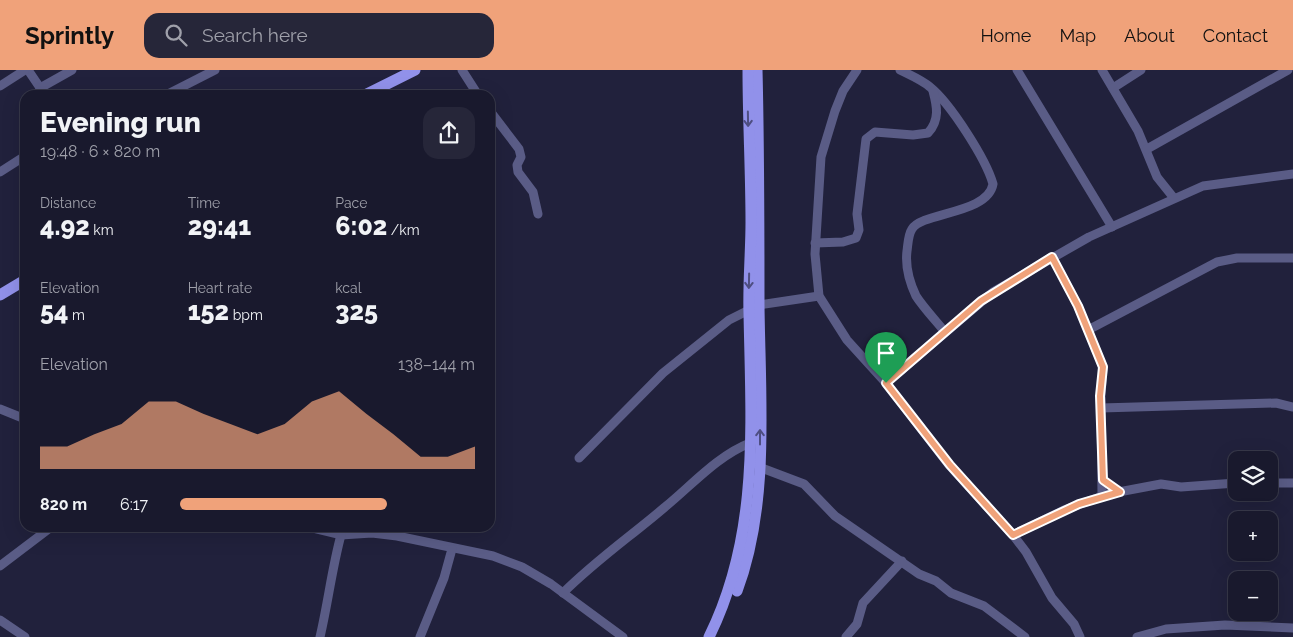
<!DOCTYPE html>
<html lang="en">
<head>
<meta charset="utf-8">
<style>
	:root { --surface:#19192d; --page:#262639; --text:#f1f3f6; --muted:#9fa0aa; --line:#373849; --accent:#f0a27a }
	body { margin:0; font-family:Raleway,sans-serif; background:var(--page); color:var(--text); height:100vh; display:flex; flex-direction:column; font-size:19px; white-space:nowrap }
	* { box-sizing:border-box; margin:0 }
	p { font-size:16px; color:var(--muted) }
	.icon { flex:none; width:28px; height:28px; fill:none; stroke:currentColor; stroke-width:2; stroke-linecap:round; stroke-linejoin:round }
	.map { position:relative; flex:1; overflow:hidden }
	.sheet { position:absolute; left:20px; top:20px; width:475px; height:442px; display:flex; flex-direction:column; background:var(--surface); border-radius:15px; box-shadow:0 5px 20px #0002,0 0 0 1px var(--line) }
	.sheet>* { flex:none }
	.controls { position:absolute; left:1228px; top:381px; display:grid; gap:10px }
	.controls a { display:grid; place-items:center; width:50px; height:50px; border-radius:10px; background:var(--surface); box-shadow:0 5px 20px #0002,0 0 0 1px var(--line); font-size:25px }
	.pin { position:absolute; display:grid; place-items:center; width:42px; height:42px; color:#fff; margin:-51px -21px; border-radius:50% 50% 50% 0; rotate:-45deg; box-shadow:0 0 5px #0007 }
	.pin .icon { rotate:45deg }
	.round { display:grid; place-items:center; flex:none; width:52px; height:52px; border-radius:15px; background:var(--page) }
	.summary { display:flex; align-items:center; justify-content:space-between; height:85px; padding:0 20px }
	h1 { font-size:28px; font-weight:800; line-height:38px }
	.stats { display:grid; grid-template-columns:repeat(3,1fr); gap:8px; height:85px; padding:5px 20px }
	.stats div { display:grid; align-content:center }
	.stats b { font-size:25px; font-weight:800 }
	.stats small { font-size:14px; font-weight:400 }
	.stats p { font-size:14px }
	.chart { height:140px; padding:10px 20px }
	.chart p { display:flex; justify-content:space-between }
	.chart svg { width:100%; height:90px; margin-top:5px; fill:var(--accent); opacity:.7 }
	ul { padding:0 20px; list-style:none; font-size:16px }
	li { display:grid; grid-template-columns:80px 60px 1fr; align-items:center; height:38px }
	li i { height:12px; border-radius:6px; background:var(--accent) }
	header { display:flex; align-items:center; gap:30px; box-sizing:border-box; height:70px; padding:0 25px; background:var(--accent); color:#111 }
	header strong { font-size:24px }
	nav { display:flex; gap:28px; margin-inline-start:auto; font-size:18px }
	.search { width:350px; height:45px; background:var(--page); display:flex; align-items:center; gap:12px; box-sizing:border-box; padding:0 18px; border-radius:15px; color:var(--muted); font-size:19px }
	.map>svg:first-child { display:block }
</style>
</head>
<body>
<header>
<strong>Sprintly</strong>
<div class="search"><svg class="icon" aria-label="search" viewBox="0 0 24 24"><circle cx="10" cy="10" r="6"/><path d="M15 15l6 6"/></svg>Search here</div>
<nav><a>Home</a><a>Map</a><a>About</a><a>Contact</a></nav>
</header>
<div class="map">
<svg width="1293" height="567" viewBox="0 0 1293 567">
	<rect width="100%" height="100%" fill="#21213c"/>
	<g fill="none" stroke-linecap="round" stroke-linejoin="round">
		<g stroke="#5a5c86" stroke-width="9">
			<polyline points="28,0 45,25"/>
			<polyline points="462,0 478,25"/>
			<polyline points="857,0 843,21 835,41 821,87 815,184 819,226 847,270 886,313 949,395 1013,465 1026,482 1052,528 1074,554 1080,567"/>
			<path d="M900 0C910 5 922 10 930 17 950 33 986 89 993 114 988 144 922 142 912 159 908 165 908 174 907 181 905 197 909 211 916 226 923 237 936 251 945 262"/>
			<polyline points="1017,0 1112,157"/>
			<polyline points="1102,0 1138,61 1157,107 1173,127"/>
			<polyline points="0,16 25,0"/>
			<polyline points="40,18 72,0"/>
			<polyline points="1113,18 1141,0"/>
			<polyline points="166,25 215,0"/>
			<polyline points="490,41 519,79 521,87 517,95 518,102 533,122 538,144"/>
			<polyline points="1147,79 1288,0"/>
			<polyline points="0,102 25,86"/>
			<path d="M815 173 843 172 856 168 859 160 857 144 866 69 875 62 913 65 928 63C940 50 937 36 933 21"/>
			<polyline points="1052,187 1078,236 1103,297 1101,326 1102,426"/>
			<polyline points="1088,260 1217,192 1237,188 1293,188"/>
			<polyline points="886,313 993,222 1089,167 1203,116 1293,104"/>
			<polyline points="1101,338 1276,333 1293,337"/>
			<polyline points="0,339 25,349"/>
			<polyline points="579,388 663,303 729,250 759,235 819,226"/>
			<polyline points="759,397 804,414 835,446 919,504 936,511 951,523 984,536 1025,567"/>
			<polyline points="1269,413 1293,413"/>
			<polyline points="312,458 341,465 372,463 397,466 493,486 522,497 551,514 623,567"/>
			<polyline points="1013,465 1064,440 1108,424 1161,414 1181,417 1236,413"/>
			<polyline points="0,496 50,458"/>
			<path d="M563 523C595 491 631 466 665 437 692 415 717 386 750 373"/>
			<polyline points="0,550 25,567"/>
			<path d="M320 567C328 533 332 498 341 465"/>
			<polyline points="420,567 444,508 452,479"/>
			<polyline points="846,567 857,554 863,533 902,491"/>
			<polyline points="1137,567 1166,559 1225,555 1293,558"/>
		</g>
		<g stroke="#9191ea" stroke-width="11">
			<polyline points="365,25 415,0"/>
			<polyline points="0,225 25,210"/>
			<path d="M737 521C770 434 760 328 759 235 759 157 759 79 757 0"/>
			<path d="M709 567C760 464 751 354 749 243 748 213 751 182 751 152 751 101 748 51 748 0"/>
		</g>
	</g>
	<defs><path id="oneway-shaft" d="M-6 0H5M1.5-3L5.5 0L1.5 3" fill="none" stroke-width="1.6" stroke-linecap="round" stroke-linejoin="round" transform="scale(1.25)"/></defs>
	<g stroke="#4e4e81">
		<use href="#oneway-shaft" transform="translate(748 49) rotate(89)"/>
		<use href="#oneway-shaft" transform="translate(749 211) rotate(91)"/>
		<use href="#oneway-shaft" transform="translate(760 367) rotate(-90)"/>
	</g>
	<g fill="none" stroke-linecap="round" stroke-linejoin="round">
		<defs>
			<polygon id="route" points="1052,187 1078,236 1103,297 1100,326 1103,410 1120,422 1079,434 1013,465 950,395 886,313 981,231"/>
		</defs>
		<use href="#route" stroke="#fff" stroke-width="10"/>
		<use href="#route" stroke="#f0a27a" stroke-width="6"/>
	</g>
</svg>
<div class="controls">
<a><svg class="icon" aria-label="layers" viewBox="0 0 24 24"><path d="M12 4l9 5-9 5-9-5zM3 14l9 5 9-5"/></svg></a>
<a>+</a>
<a>−</a>
</div>
<div class="pin" style="left:886px;top:313px;background:#1e9e55"><svg class="icon" aria-label="arrive" viewBox="0 0 24 24"><path d="M6 21V4h12l-3 4 3 4H6"/></svg></div>
<section class="sheet">
<div class="summary"><div><h1>Evening run</h1><p>19:48 · 6 × 820 m</p></div><a class="round"><svg class="icon" aria-label="share" viewBox="0 0 24 24"><path d="M12 15V3M7 8l5-5 5 5M5 13v7h14v-7"/></svg></a></div>
<div class="stats">
<div><p>Distance</p><b>4.92<small> km</small></b></div>
<div><p>Time</p><b>29:41</b></div>
<div><p>Pace</p><b>6:02<small> /km</small></b></div>
</div>
<div class="stats">
<div><p>Elevation</p><b>54<small> m</small></b></div>
<div><p>Heart rate</p><b>152<small> bpm</small></b></div>
<div><p>kcal</p><b>325</b></div>
</div>
<div class="chart"><p><span>Elevation</span>138–144 m</p>
<svg viewBox="0 0 160 44" preserveAspectRatio="none"><path d="M0 44V33L10 33L20 27L30 22L40 11L50 11L60 17L70 22L80 27L90 22L100 11L110 6L120 17L130 27L140 38L150 38L160 33V44z"/></svg>
</div>
<ul>
<li><b>820 m</b>6:17<i style="width:70%"></i></li>
</ul>
</section>
</div>
</body>
</html>
